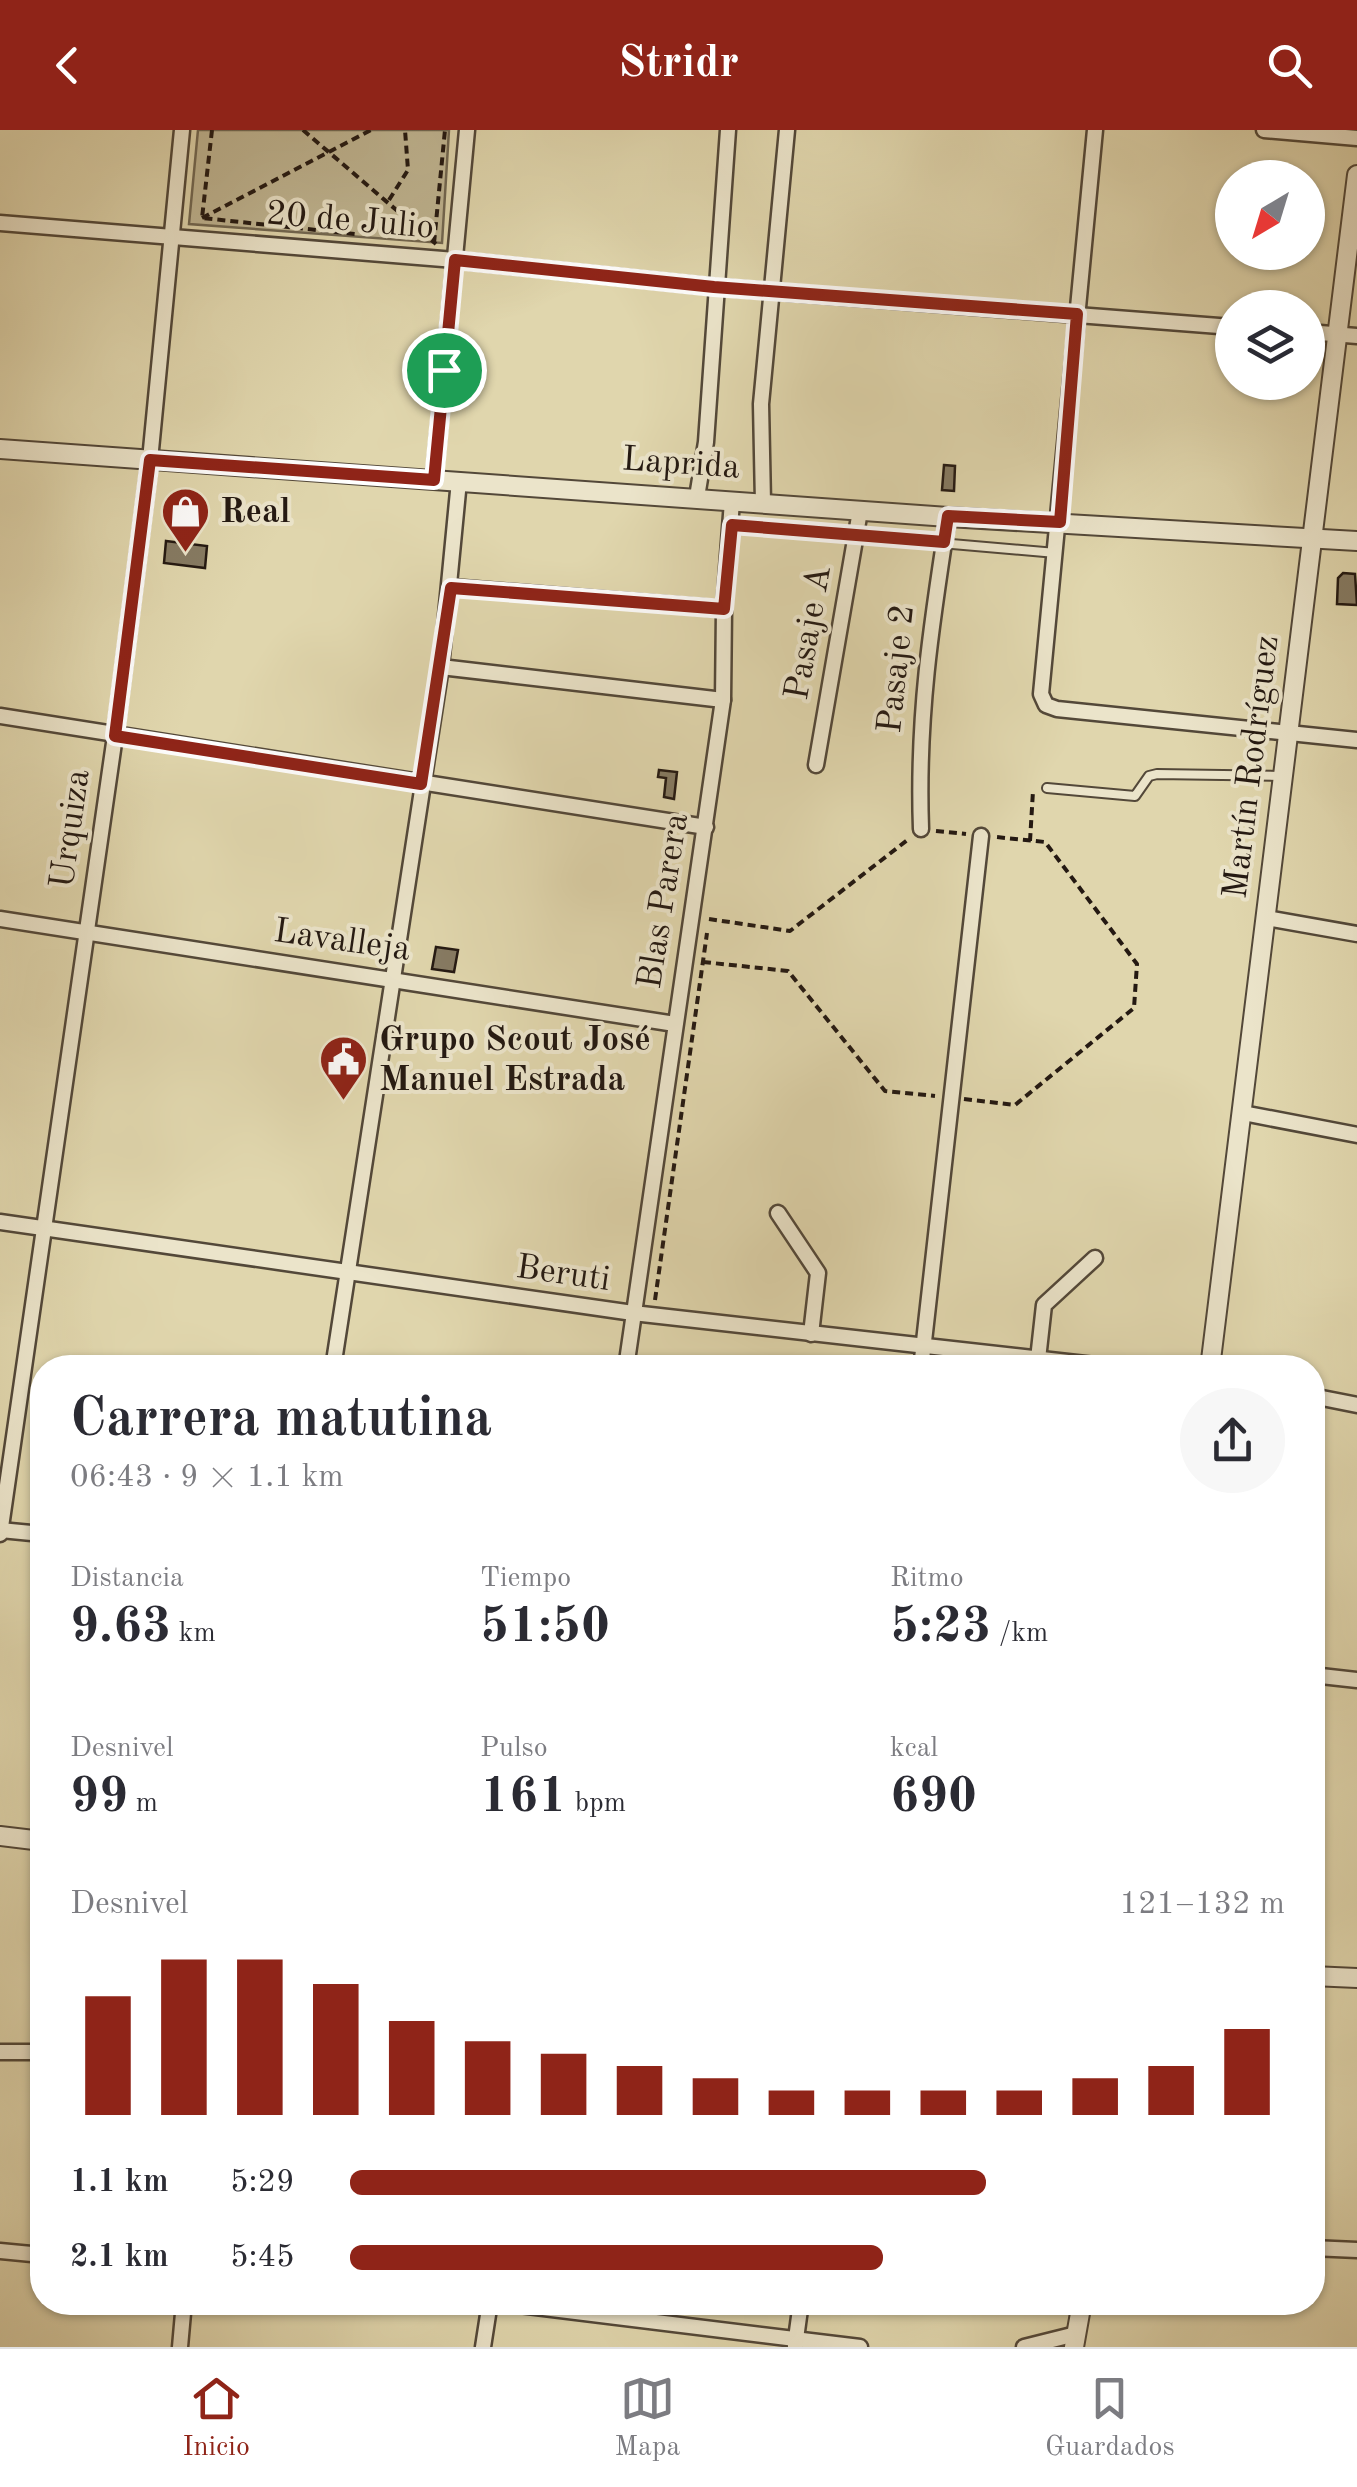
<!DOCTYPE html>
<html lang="es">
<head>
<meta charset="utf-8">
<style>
	:root { --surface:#fff; --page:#f7f7f7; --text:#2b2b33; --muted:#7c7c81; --line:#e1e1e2; --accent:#8f2418 }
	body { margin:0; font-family:"Old Standard TT",serif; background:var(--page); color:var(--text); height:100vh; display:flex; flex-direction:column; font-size:38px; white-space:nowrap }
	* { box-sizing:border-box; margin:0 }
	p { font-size:32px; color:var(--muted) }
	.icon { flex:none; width:55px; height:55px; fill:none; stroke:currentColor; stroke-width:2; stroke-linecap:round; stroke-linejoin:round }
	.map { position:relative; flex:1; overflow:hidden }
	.details { position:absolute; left:30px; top:1225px; width:1295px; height:960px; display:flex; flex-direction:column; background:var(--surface); border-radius:40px; box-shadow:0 2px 8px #0004 }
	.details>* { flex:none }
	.needle { width:65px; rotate:218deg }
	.buttons { position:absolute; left:1215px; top:30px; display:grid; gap:20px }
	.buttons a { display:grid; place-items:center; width:110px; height:110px; border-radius:50%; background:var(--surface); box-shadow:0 2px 8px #0004; font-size:50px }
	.pin { position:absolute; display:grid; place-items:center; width:85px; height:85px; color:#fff; margin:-42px; border:5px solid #fff; border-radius:50%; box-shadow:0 2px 10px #0007 }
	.round { display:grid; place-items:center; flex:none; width:105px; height:105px; border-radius:52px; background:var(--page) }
	.head { display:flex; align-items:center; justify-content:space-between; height:170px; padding:0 40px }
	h1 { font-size:55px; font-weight:600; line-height:75px }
	.stats { display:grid; grid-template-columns:repeat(3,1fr); gap:15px; height:170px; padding:10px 40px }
	.stats div { display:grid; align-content:center }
	.stats b { font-size:50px; font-weight:600 }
	.stats small { font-size:28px; font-weight:400 }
	.stats p { font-size:28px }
	.chart { height:280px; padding:20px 40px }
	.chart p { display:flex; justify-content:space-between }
	.chart svg { width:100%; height:180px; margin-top:10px; stroke:var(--accent); stroke-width:6 }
	ul { padding:0 40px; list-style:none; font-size:32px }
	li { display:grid; grid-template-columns:160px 120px 1fr; align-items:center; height:75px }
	li i { height:25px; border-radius:12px; background:var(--accent) }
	header { display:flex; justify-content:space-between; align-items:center; height:130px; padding:0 40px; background:var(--accent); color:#fff; font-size:45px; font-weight:600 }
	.menu { display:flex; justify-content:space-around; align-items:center; height:140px; border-top:2px solid var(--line); background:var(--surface); font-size:28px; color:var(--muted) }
	.menu a { display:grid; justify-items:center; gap:5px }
	.menu .active { color:var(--accent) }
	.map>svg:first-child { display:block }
</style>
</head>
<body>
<header><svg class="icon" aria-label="back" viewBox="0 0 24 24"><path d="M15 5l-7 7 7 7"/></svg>Stridr<svg class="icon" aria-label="search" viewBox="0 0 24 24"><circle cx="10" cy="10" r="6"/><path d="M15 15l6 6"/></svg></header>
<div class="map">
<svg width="1357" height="2217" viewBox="0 0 1357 2217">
	<rect width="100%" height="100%" fill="#e0d6ad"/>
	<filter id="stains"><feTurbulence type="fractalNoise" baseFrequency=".002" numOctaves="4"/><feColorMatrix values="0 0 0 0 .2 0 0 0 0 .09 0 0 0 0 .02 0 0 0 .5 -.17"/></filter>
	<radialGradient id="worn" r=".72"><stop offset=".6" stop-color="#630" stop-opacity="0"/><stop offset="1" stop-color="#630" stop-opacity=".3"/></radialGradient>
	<polygon fill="#c0b693" stroke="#726852" stroke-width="2.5" points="198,0 449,0 442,113 189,94"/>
	<g fill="#867b63" stroke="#241912" stroke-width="2.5">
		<polygon points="944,335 955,336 954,361 942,360"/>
		<polygon points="166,411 207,416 205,438 164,433"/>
		<polygon points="1343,443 1355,444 1357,475 1337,474 1338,448"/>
		<polygon points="659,640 677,642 674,669 664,667 666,648 658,647"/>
		<polygon points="436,817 458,820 454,842 432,839"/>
	</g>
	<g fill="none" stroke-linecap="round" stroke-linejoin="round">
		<defs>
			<g id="service">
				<polyline points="732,395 1056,423"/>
				<polyline points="1047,658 1135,666 1149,646 1157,644 1280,646"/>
			</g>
			<g id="minor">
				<polyline points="1095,0 1041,564 1046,575 1057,579 1357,610"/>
				<polyline points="1264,0 1357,8"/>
				<polyline points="0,93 455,130 715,157 1232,197"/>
				<polyline points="1308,202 1357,206"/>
				<polyline points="434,350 467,0"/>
				<polyline points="697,367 706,312 728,0"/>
				<polyline points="763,373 761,274 787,0"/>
				<polyline points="451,457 724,479"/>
				<polyline points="441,537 723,570"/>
				<polyline points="0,586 706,697"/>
				<polyline points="816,635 860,381"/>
				<path d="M921 699C917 588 931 496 948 387"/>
				<polyline points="1267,788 1357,804"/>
				<polyline points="0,789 675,894"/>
				<polyline points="1243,983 1357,1005"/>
				<polyline points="778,1083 818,1143 811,1204"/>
				<polyline points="0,1092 633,1183 1121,1238"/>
				<polyline points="1038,1229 1044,1175 1095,1128"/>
				<polyline points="333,1238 441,537 459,351"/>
				<polyline points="626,1238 723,570 724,479 732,371"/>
				<polyline points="921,1238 981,706"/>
				<polyline points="1312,1266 1357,1275"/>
				<polyline points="0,1400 42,1404"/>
				<polyline points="0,1404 115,606 150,330 182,0"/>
				<polyline points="1312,1545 1357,1550"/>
				<polyline points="0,1922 42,1922"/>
				<polyline points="1312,2118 1357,2120"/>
				<polyline points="0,2121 42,2125"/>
				<polyline points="494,2172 860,2217"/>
				<polyline points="795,2216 801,2172"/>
				<polyline points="180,2217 184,2172"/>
				<polyline points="483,2217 490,2172"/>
				<polyline points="1024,2217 1076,2204"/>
			</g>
			<g id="tertiary">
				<polyline points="0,319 948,387 1357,411"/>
				<polyline points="1210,1238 1357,45"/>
				<polyline points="0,1706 42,1711"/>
				<polyline points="1312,1846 1357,1848"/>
				<polyline points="1074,2217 1082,2172"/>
			</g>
		</defs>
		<use href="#service" stroke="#534839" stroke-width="12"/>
		<use href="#minor" stroke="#534839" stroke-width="19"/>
		<use href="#tertiary" stroke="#534839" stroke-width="22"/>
		<g stroke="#241912" stroke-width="4" stroke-dasharray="8 5" stroke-linecap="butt">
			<polyline points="212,0 202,88 355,104"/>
			<polyline points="303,0 436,114"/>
			<polyline points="389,70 408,40 405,0"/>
			<polyline points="202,88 371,0"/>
			<polyline points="434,113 445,0"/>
			<polyline points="936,701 966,704"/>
			<polyline points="1030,711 1033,661"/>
			<polyline points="709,789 790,801 910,708"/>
			<polyline points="703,832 788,841 885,961 935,966"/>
			<polyline points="964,969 1015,975 1134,878 1137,834 1045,712 996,707"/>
			<polyline points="655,1170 707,803"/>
		</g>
		<use href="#service" stroke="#ebe4ca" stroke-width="8"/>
		<use href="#minor" stroke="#ebe4ca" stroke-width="14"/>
		<use href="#tertiary" stroke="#ebe4ca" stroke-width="18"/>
	</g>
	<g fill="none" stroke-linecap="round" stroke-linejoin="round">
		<defs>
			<polygon id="route" points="455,130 714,157 1077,184 1060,392 948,386 944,412 732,395 724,479 451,458 421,654 115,606 150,330 434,350"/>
		</defs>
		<use href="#route" stroke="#fff" stroke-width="20"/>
		<use href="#route" stroke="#8f2418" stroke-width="12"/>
	</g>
	<defs>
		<symbol id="shop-pin" viewBox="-11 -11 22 30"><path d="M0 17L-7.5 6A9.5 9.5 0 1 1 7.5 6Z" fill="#8f2418" stroke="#ebe4ca"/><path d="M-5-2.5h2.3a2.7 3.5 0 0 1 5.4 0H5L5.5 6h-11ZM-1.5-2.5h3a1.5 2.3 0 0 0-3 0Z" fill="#fff"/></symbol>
		<symbol id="civic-pin" viewBox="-11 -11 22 30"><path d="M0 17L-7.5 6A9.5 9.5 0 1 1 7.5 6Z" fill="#8f2418" stroke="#ebe4ca"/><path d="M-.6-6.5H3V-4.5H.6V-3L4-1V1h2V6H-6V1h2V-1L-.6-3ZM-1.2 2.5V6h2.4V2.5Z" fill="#fff"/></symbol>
	</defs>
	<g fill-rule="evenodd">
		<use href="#shop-pin" x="158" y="354" width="55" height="75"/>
		<use href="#civic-pin" x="316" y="902" width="55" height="75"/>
	</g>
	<g text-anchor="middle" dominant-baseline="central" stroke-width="8" stroke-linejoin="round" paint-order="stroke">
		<g font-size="35" fill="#241912" stroke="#ebe4ca">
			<text transform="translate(350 91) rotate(5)">20 de Julio</text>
			<text transform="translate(681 334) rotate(4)">Laprida</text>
			<text transform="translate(809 503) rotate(-80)">Pasaje A</text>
			<text transform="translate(897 539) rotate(-84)">Pasaje 2</text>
			<text transform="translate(1252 637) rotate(-83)">Martín Rodríguez</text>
			<text transform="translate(71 699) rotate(-82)">Urquiza</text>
			<text transform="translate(664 771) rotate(-81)">Blas Parera</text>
			<text transform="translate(342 811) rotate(8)">Lavalleja</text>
			<text transform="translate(563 1144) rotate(8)">Beruti</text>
		</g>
		<g font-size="35" font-weight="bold" fill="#241912" stroke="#ebe4ca" text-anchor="start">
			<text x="220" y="382">Real</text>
			<text x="379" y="910">Grupo Scout José<tspan x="379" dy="40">Manuel Estrada</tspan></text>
		</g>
	</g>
	<rect width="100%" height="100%" filter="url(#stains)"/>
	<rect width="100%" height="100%" fill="url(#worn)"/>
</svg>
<div class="buttons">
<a><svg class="needle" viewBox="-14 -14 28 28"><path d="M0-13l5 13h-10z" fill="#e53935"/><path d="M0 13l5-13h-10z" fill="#7c7c81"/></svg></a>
<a><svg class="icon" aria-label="layers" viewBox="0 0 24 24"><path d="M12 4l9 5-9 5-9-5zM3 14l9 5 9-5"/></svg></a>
</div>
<div class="pin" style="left:444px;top:240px;background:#1e9e55"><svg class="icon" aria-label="arrive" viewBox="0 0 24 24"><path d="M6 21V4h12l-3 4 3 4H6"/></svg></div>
<section class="details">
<div class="head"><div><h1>Carrera matutina</h1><p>06:43 · 9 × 1.1 km</p></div><a class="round"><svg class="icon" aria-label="share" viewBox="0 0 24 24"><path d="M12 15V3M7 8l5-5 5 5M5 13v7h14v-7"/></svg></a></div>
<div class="stats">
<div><p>Distancia</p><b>9.63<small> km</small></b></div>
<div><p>Tiempo</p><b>51:50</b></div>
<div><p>Ritmo</p><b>5:23<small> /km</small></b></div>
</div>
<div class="stats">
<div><p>Desnivel</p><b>99<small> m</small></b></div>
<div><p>Pulso</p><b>161<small> bpm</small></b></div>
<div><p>kcal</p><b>690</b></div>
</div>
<div class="chart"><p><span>Desnivel</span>121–132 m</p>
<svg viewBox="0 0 160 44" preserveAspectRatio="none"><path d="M5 44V15M15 44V6M25 44V6M35 44V12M45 44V21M55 44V26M65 44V29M75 44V32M85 44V35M95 44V38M105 44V38M115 44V38M125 44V38M135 44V35M145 44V32M155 44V23"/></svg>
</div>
<ul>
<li><b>1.1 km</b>5:29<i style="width:68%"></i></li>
<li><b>2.1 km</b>5:45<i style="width:57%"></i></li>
</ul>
</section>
</div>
<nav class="menu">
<a class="active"><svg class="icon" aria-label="home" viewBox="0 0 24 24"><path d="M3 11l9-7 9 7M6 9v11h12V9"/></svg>Inicio</a>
<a><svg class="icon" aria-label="map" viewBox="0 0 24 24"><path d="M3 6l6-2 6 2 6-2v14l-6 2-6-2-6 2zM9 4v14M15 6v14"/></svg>Mapa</a>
<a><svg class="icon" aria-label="saved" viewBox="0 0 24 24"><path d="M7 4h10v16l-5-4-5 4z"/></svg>Guardados</a>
</nav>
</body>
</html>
